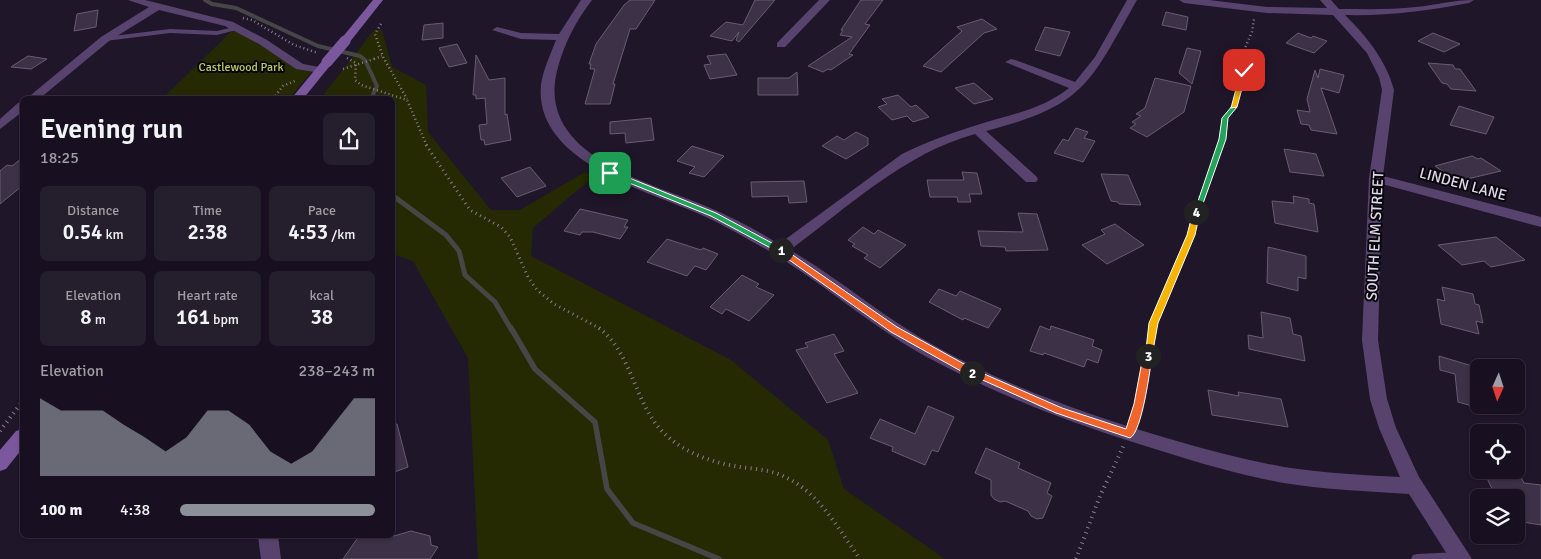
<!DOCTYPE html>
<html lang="en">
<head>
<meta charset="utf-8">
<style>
	:root { --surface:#181020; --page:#251e2d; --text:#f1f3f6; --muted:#9f9da5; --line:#36303e; --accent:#8c9099 }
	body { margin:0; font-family:Signika,sans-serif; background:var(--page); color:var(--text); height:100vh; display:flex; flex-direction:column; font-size:19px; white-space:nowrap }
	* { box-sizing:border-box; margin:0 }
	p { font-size:16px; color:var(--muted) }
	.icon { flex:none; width:28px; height:28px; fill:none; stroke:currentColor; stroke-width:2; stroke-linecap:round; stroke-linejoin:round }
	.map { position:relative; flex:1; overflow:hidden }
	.drawer { position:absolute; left:20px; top:96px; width:375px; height:442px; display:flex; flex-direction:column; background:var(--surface); border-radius:8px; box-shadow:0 1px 4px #0004,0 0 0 1px var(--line) }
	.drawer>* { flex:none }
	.needle { width:32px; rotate:183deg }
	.fabs { position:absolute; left:1470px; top:359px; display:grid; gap:10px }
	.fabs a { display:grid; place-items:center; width:55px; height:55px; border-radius:8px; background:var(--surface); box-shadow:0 1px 4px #0004,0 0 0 1px var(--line); font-size:25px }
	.pin { position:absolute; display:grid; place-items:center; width:42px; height:42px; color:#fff; margin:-21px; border-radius:10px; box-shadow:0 2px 8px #0006 }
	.km { position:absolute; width:25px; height:25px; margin:-12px; border-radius:50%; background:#222; color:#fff; font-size:14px; line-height:25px; text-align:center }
	.round { display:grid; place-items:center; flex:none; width:52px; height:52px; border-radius:8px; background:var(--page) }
	.head { display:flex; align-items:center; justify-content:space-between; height:85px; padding:0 20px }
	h1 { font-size:28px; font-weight:600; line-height:38px }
	.stats { display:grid; grid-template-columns:repeat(3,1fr); gap:8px; height:85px; padding:5px 20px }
	.stats div { display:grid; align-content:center; border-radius:8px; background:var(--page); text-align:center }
	.stats b { font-size:21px; font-weight:600 }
	.stats small { font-size:14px; font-weight:400 }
	.stats p { font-size:14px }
	.chart { height:140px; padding:10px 20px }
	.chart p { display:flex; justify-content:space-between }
	.chart svg { width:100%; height:90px; margin-top:5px; fill:var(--accent); opacity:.7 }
	ul { padding:0 20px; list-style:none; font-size:16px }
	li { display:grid; grid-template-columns:80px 60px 1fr; align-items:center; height:38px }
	li i { height:12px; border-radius:6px; background:var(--accent) }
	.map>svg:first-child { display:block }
</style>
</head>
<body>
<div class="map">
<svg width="1541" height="559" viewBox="0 0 1541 559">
	<rect width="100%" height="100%" fill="#20162a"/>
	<g fill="#252a02">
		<polygon points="236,27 295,64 314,69 289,99 162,99"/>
		<polygon points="374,30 382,30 392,67 426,85 428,132 491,210 520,210 585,172 593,177 533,228 531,256 731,360 828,440 844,489 945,559 478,559 468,358 413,261 393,254 392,99 320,99"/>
	</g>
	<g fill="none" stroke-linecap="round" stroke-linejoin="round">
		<polyline stroke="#474646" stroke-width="4" points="205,0 212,4 236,8 318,46 360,56 365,60 377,86 371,99"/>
		<polyline stroke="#474646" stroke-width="5" points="392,195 446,235 459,251 465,275 495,302 511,329"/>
		<polyline stroke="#474646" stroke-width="5.5" points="511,328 535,369 595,422 607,489 633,523 719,559"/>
	</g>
	<g fill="#3c3147" stroke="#675c74">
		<polygon points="630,0 655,0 636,29 630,29 613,84 615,84 610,104 585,104 595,69 590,69 591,64 589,64 596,44 624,5"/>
		<polygon points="755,0 775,0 739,42 736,40 739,32 732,41 710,36 726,22 743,25"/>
		<polygon points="861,0 883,0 865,24 870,25 849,54 853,55 831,70 828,69 823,72 808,66 852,37 840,35 843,30 841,30"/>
		<polygon points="98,10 96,27 74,31 77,14"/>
		<polygon points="1166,12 1188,17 1186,30 1162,25"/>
		<polygon points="982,19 997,29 984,33 941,72 923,66 962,31 957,27"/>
		<polygon points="443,23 443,38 422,40 424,25"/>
		<polygon points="1045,27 1070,32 1060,56 1035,50"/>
		<polygon points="1298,33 1311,38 1313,36 1327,41 1314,53 1286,43"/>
		<polygon points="1433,33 1460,44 1444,52 1418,41"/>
		<polygon points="457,44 467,63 449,67 439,48"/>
		<polygon points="1187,48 1201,51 1192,84 1179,73"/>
		<polygon points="726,54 737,75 710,79 704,65 711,64 707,56"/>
		<polygon points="476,55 489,80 505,78 505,115 507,114 511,140 485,145 484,140 481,140 479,125 487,124 485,98 476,99 476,95 473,95"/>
		<polygon points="28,56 47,59 31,69 11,67"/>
		<polygon points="1428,63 1453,65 1455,69 1460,69 1476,91 1451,89 1447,84 1442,83"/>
		<polygon points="1320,69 1344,75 1339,93 1321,88 1337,134 1311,130 1309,125 1301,124 1297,110 1310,112 1307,99 1315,70 1318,78"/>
		<polygon points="797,72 798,95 758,95 758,78 789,78"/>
		<polygon points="1155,78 1191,86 1184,112 1147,137 1130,128 1136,124 1132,122 1141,116 1136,114 1145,108"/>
		<polygon points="974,83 993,99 974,104 955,88"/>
		<polygon points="898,95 911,107 916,105 929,117 913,122 907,116 892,120 878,107 887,104 882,99"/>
		<polygon points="1459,106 1494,117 1486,134 1450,125"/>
		<polygon points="651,118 654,140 626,143 625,133 610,134 610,122"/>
		<polygon points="1076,128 1088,132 1084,138 1095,141 1083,162 1054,153 1063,139 1068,141"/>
		<polygon points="856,132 868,138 868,145 846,159 822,146 837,136 844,140"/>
		<polygon points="692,146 724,156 704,177 689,173 695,167 677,161"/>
		<polygon points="1284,149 1316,154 1324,176 1290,172"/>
		<polygon points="1472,156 1478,159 1481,158 1501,171 1463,180 1455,176 1451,177 1435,166"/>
		<polygon points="22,158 22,186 0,204 0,171 7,165 12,166"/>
		<polygon points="530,167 546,186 517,197 501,178"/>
		<polygon points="962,172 977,173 982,194 969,194 971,202 958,202 957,197 930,197 927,180 964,180"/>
		<polygon points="1101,174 1128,175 1141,205 1119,204 1118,202 1111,201"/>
		<polygon points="804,181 807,202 789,203 788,196 752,197 751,182"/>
		<polygon points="1293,196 1309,199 1309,203 1314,204 1318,232 1275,223 1272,201 1294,203"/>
		<polygon points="580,209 628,220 624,227 628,227 620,239 593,232 582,232 580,235 564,231"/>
		<polygon points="1018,213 1037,214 1048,250 1006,251 1005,247 981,246 978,231 1023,232"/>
		<polygon points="1115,224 1144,245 1107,264 1082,245 1105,234 1101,230"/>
		<polygon points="863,227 874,234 878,230 906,245 880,268 864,258 868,255 852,246 855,244 848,240"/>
		<polygon points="1496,237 1525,260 1491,267 1484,261 1462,265 1438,245"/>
		<polygon points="667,239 701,250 703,248 718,254 706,270 695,266 687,276 647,262"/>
		<polygon points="1268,247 1306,256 1306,279 1298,277 1298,291 1267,283"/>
		<polygon points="742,275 759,284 756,287 774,295 749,321 726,309 722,314 710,307"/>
		<polygon points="1442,287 1473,294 1475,304 1479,305 1483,323 1476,321 1479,334 1441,324 1437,299 1445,301"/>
		<polygon points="939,289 956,296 960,291 1001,309 988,328 964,318 963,320 929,302"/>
		<polygon points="1261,312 1290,318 1293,334 1301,336 1305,361 1249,349 1248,335 1263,338"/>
		<polygon points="1040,326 1050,330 1051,326 1094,340 1092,346 1102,350 1098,363 1087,359 1084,367 1044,353 1043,355 1030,351"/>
		<polygon points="834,334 844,351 834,354 858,393 827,403 796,350 808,347 805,343"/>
		<polygon points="1439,356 1479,368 1479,408 1458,402 1455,374 1440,370"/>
		<polygon points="1208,390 1239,396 1238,392 1281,399 1288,427 1212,415"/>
		<polygon points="928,406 954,417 938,452 932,450 925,465 892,451 893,447 870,438 880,419 915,434"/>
		<polygon points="392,424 397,424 408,467 392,473"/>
		<polygon points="986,448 1020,463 1018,468 1051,483 1047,493 1052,496 1043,518 1037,519 1031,516 1028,511 1005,501 1000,502 994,499 991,495 991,480 975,473"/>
		<polygon points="1483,470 1517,470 1524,483 1541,485 1541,525 1516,521 1516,498 1496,497"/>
		<polygon points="411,531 430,536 431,545 438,547 430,559 343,559 359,536 394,536"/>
	</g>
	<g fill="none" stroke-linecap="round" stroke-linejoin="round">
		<g stroke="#867e8f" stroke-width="2.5" stroke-dasharray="1 3" stroke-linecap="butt">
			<polyline points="243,18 252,20 294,45 318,53"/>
			<polyline points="381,24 375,34 383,57 407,99"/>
			<polyline points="347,58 356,63 355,80 361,85 407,100 427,146"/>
			<polyline points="374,59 382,56"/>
			<polyline points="273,99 283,86 297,80"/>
			<polyline points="1220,146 1225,118 1237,98 1244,70 1244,50 1252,32 1254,19"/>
		</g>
		<g stroke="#867e8f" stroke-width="3" stroke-dasharray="1 4" stroke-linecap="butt">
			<polyline points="426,145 470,210 501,227 510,237 528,277 537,290 554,304 601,329"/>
			<polyline points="1152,329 1191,235 1198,202 1221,145"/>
		</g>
		<g stroke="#867e8f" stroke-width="4" stroke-dasharray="1 4.5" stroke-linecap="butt">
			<path d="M599 328C634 355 634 407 667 436 687 454 714 463 740 467 756 469 773 470 787 478 820 494 839 530 860 559"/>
			<polyline points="1134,420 1139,404 1152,328"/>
			<polyline points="0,431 22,402"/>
			<polyline points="1076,559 1100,496 1124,445"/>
		</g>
		<g fill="#58436e" fill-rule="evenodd">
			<polygon points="238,26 240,27 240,29 217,35 170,33 105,41 102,39 105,37 170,29 217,31"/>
			<polygon points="1459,552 1463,553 1465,557 1464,559 1411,559 1413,555 1417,554"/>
		</g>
		<g fill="#58436e" fill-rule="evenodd">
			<polygon points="128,0 145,0 233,22 267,40 303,64 325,68 327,70 321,73 296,69 259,44 225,26 159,10 109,41 39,99 26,99 101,37 149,7"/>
			<path d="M581 0H592C576 21 565 42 558 67 533 155 647 181 708 207 732 217 756 230 779 244L902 154C926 142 949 134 974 126 1007 115 1040 111 1069 88L1005 62 1011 59 1015 60 1075 82 1095 57 1127 0H1137C1089 84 1086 105 986 131L1036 176 1038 179 1036 182H1026L975 134C905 153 848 207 790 250 840 279 884 318 935 346 1008 387 1089 415 1170 439 1207 450 1245 460 1284 467 1322 473 1361 475 1400 477L1379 428 1370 399 1362 340 1369 178 1382 90 1379 77 1367 53 1333 15 1267 13 1184 3 1179 0H1209L1267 7 1327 8 1320 0H1331L1339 9C1365 9 1391 10 1416 7 1436 5 1454 0 1474 0L1469 3C1427 11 1388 16 1345 15 1367 37 1386 60 1394 90L1383 176 1541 217V227L1382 184 1378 340 1387 399 1396 428 1419 477 1472 559H1450L1409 494C1367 491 1325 490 1284 483 1245 476 1206 465 1168 453 1084 428 1002 398 925 356 867 324 818 278 760 246 737 233 715 220 690 210 637 188 534 158 541 85 543 70 551 53 556 40L521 39 492 30 497 27 521 33 559 34Z"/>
			<polygon points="819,0 830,0 785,47 777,47 777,43"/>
			<polygon points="18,103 22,103 22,112 0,129 0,119"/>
			<polygon points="258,536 278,536 281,559 261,559"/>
		</g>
		<g fill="#7b589e" fill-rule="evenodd">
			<polygon points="373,0 383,0 349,43 341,43 341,39"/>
			<polygon points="327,59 333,62 303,99 291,99 323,60"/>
			<polygon points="22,429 22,449 6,469 0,471 0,450 16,431"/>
		</g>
		<polyline stroke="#867e8f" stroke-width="2.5" stroke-dasharray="1 3" stroke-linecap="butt" points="343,69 374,59"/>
		<polyline stroke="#7b589e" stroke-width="11" points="327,62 345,41"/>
	</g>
	<polygon fill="#22a559" stroke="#fff" points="607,171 612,171 716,213 785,250 778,252 711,216 607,174"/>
	<polygon fill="#f0652b" stroke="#fff" points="778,249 784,249 897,327 975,370 975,375 968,375 891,332 778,252"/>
	<path fill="#f0652b" stroke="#fff" d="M1148 352 1152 356C1150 370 1142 432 1130 438L1056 413 967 373 972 369 975 370 1062 408 1126 429 1134 404 1143 356Z"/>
	<polygon fill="#f5b400" stroke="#fff" points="1196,209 1200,212 1195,235 1158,323 1152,356 1151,358 1145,358 1149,323 1187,235 1193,212"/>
	<polygon fill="#22a559" stroke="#fff" points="1233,105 1237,107 1228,118 1226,139 1200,212 1194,213 1219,139 1222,118"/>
	<polygon fill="#f5b400" stroke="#fff" points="1244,68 1247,70 1237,107 1231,108 1241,70"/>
	<g text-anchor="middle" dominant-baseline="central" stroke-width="4" stroke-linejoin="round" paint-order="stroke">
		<g font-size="12" fill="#bece60" stroke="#08050c">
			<text x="241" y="67">Castlewood Park</text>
		</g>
		<g font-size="15" fill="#e0dae8" stroke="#08050c">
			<text transform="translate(1463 184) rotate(15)">LINDEN LANE</text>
			<text transform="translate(1375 236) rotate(-87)">SOUTH ELM STREET</text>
		</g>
	</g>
</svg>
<div class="fabs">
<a><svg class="needle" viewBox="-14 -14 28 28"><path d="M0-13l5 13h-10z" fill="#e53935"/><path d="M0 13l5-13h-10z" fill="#9f9da5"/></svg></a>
<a><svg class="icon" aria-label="locate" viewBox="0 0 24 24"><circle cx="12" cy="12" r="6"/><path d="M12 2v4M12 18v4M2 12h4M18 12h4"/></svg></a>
<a><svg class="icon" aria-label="layers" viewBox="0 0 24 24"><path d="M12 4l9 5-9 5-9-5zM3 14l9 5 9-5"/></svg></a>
</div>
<div class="pin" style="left:610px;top:173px;background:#1e9e55"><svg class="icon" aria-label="arrive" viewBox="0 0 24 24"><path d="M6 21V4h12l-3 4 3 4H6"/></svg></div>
<div class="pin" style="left:1244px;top:70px;background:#d93025"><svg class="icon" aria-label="check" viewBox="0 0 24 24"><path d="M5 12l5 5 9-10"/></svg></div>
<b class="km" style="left:781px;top:250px">1</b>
<b class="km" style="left:972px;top:373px">2</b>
<b class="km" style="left:1148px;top:356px">3</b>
<b class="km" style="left:1196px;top:212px">4</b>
<section class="drawer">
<div class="head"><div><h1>Evening run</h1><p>18:25</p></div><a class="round"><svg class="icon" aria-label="share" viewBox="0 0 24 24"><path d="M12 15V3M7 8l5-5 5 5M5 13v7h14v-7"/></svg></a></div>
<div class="stats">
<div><p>Distance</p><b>0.54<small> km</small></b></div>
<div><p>Time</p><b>2:38</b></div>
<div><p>Pace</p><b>4:53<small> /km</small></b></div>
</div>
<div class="stats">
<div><p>Elevation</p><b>8<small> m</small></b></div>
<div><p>Heart rate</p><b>161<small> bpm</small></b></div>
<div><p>kcal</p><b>38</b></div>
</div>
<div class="chart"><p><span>Elevation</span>238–243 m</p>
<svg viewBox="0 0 160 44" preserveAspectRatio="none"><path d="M0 44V6L10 12L20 12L30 12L40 19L50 25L60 32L70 25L80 12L90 12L100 19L110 32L120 38L130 32L140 19L150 6L160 6V44z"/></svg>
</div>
<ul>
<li><b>100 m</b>4:38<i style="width:100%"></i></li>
</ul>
</section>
</div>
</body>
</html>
